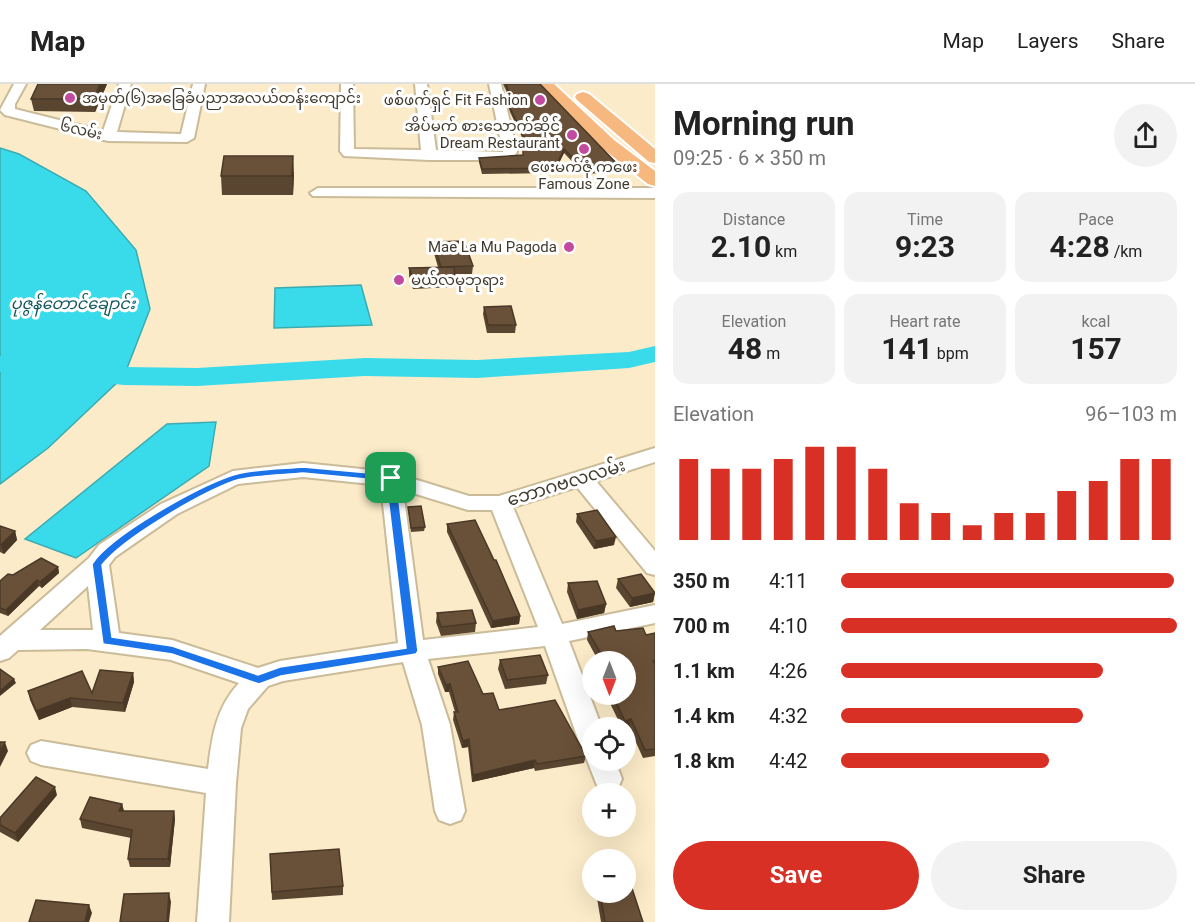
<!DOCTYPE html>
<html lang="en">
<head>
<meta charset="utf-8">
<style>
	:root { --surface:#fff; --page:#f2f2f2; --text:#222; --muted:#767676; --line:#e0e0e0; --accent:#d93025 }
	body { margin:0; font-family:Roboto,"Noto Sans Myanmar",sans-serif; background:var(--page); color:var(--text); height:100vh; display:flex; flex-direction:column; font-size:22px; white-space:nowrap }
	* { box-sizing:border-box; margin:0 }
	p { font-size:20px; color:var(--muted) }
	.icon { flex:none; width:33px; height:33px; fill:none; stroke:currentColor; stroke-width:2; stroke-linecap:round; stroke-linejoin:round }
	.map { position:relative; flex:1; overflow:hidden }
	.side { display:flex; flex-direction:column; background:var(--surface); width:540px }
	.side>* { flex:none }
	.needle { width:39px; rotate:180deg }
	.controls { position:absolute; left:582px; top:567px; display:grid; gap:12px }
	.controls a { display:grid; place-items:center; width:54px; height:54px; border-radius:50%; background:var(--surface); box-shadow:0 6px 24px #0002; font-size:30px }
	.pin { position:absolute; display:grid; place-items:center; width:51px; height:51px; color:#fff; margin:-26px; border-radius:12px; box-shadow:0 3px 9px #0006 }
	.round { display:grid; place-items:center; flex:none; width:63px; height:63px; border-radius:32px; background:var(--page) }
	.overview { display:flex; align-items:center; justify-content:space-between; height:102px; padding:0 18px }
	h1 { font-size:33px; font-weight:700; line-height:45px }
	.stats { display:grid; grid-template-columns:repeat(3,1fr); gap:9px; height:102px; padding:6px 18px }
	.stats div { display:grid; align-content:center; border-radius:15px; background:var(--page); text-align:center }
	.stats b { font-size:30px; font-weight:700 }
	.stats small { font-size:16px; font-weight:400 }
	.stats p { font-size:16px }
	.chart { height:168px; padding:12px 18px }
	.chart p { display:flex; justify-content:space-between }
	.chart svg { width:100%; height:108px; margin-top:6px; stroke:var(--accent); stroke-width:6 }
	.cta { display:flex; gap:12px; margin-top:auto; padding:12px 18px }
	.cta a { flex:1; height:69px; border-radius:36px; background:var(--accent); color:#fff; font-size:24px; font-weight:700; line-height:69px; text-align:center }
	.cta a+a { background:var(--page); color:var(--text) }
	ul { padding:0 18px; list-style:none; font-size:20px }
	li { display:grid; grid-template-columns:96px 72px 1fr; align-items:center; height:45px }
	li i { height:15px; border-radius:8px; background:var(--accent) }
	header { display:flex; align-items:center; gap:36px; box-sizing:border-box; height:84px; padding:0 30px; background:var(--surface); border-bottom:2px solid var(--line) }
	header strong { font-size:28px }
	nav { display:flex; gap:33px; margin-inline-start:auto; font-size:21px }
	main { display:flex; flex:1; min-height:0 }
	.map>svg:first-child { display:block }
</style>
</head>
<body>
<header>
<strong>Map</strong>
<nav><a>Map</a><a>Layers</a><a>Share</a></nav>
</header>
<main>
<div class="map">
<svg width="655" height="838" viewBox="0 0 655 838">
	<rect width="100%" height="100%" fill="#fbebc8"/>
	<g fill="#39dbea" stroke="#3babb1" stroke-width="1.5">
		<polygon points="0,64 19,70 86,107 136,166 150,225 124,292 48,364 0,400"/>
		<polygon points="361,201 372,241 274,244 275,204"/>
		<polygon points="216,338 209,382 76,474 25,455 167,340"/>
	</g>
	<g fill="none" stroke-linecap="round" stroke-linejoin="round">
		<polygon fill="#39dbea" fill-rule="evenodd" points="655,262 655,278 629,284 477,294 365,292 197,302 124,301 0,288 0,272 124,283 197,284 365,274 477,276 629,268"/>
		<defs>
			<g id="minor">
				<polygon points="14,0 26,0 15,20 15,25 103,47 119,0 131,0 117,48 181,50 193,0 205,0 194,54 187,58 108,57 5,31 0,26"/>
				<polygon points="341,0 353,0 354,65 421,66 415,0 427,0 436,66 503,68 489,0 501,0 517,68 513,74 503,76 429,76 344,72 340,67"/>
				<polygon points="318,104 655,104 655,114 313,112 310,109"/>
				<path d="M655 364V378L596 397 655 467V491L647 489 577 403 513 423 562 540 655 521V539L569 557 602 644H592V666L582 663 578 655 545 562 428 575 450 641 465 727 461 736 450 740 439 736 435 727 422 641 403 578 283 597 268 602 248 625 241 644 236 699 229 838H197L206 709 41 681 31 677 27 669 31 661 41 657 208 685C212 652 216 624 239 599L171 576 87 565 18 566 9 574 0 577V552L89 474 99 461 161 420 233 387 303 379 391 388 469 412H499ZM303 393 381 401 398 559 280 577 258 584 172 556 119 549 109 481 115 473 177 430 238 400ZM403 406 468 426H492L538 543 423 556ZM88 502 93 546H40Z"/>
				<polygon points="592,667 592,676 615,676 622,695 618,704 608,707 598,704 587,676"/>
			</g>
			<g id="major">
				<polygon points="537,0 554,0 614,56 655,87 655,102 648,100 602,64"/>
				<polygon points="583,8 589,10 655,65 655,79 649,78 577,16 575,13 577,10"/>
			</g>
		</defs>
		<use href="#minor" stroke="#cabb99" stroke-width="4"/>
		<use href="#major" stroke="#fff" stroke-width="4"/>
		<use href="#minor" fill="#fff" fill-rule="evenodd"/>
		<use href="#major" fill="#f6b87f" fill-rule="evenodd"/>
	</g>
	<g fill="#5a4530">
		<polygon points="38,0 107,0 95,28 34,27 31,15"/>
		<polygon points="503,0 540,0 620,83 619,88 584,90 564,69 554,89 482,90 479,78 479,74 523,71 523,64 527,64 510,28 507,18 509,13"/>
		<polygon points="294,90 293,111 222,111 221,92"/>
		<polygon points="433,158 473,182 472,190 455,190 454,203 413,205 409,192 409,184 438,183 433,166"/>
		<polygon points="484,223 516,241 515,249 487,249 483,230"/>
		<polygon points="408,423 425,443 424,447 411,448"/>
		<polygon points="577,430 614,461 594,465 576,438"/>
		<polygon points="447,440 520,532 519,540 491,544 447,448"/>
		<polygon points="0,442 15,447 17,456 4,470 0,468"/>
		<polygon points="58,483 59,489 42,504 39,502 8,532 0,529 0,497 13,491"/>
		<polygon points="618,495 655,508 653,518 630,523 616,504"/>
		<polygon points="568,499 606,520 604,529 577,535 567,508"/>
		<polygon points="437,529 476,539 475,548 441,552 436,538"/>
		<polygon points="616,547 646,551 655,549 655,672 643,674 629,643 622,644 607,613 607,610 626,610 626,578 599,578 587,556 588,548"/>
		<polygon points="500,576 548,591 546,600 505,605 498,585"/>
		<polygon points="438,583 483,610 499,626 586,672 584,679 535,687 534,684 472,698 468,663 462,664 453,636 454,628 455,628 449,608 445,608 438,590"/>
		<polygon points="133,589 134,598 125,628 72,623 39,636 30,616 28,607 92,609"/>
		<polygon points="57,711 18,758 0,748 0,741"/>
		<polygon points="122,720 124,727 174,727 175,735 170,783 130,783 128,775 131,754 82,744 80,735"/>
		<polygon points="270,770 343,802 343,811 272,816"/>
		<polygon points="596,808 626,808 643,838 601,838"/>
	</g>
	<g fill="#4a3827">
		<polygon points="100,0 107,0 95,28 94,15"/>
		<polygon points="564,65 564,69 554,89 555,84"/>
		<polygon points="293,72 294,90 293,111 292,92"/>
		<polygon points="15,447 17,456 4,470 1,461"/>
		<polygon points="616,453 614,461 594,465 596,457"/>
		<polygon points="58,483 59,489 42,504 40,498"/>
		<polygon points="37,496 39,502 8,532 6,526"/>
		<polygon points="655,509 653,518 630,523 632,514"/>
		<polygon points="606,520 604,529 577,535 578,526"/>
		<polygon points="520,532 519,540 491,544 493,537"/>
		<polygon points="133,589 134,598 125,628 123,619"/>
		<polygon points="14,595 16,599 0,612 0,607"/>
		<polygon points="450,600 449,608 445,608 446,601"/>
		<polygon points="70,614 72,623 39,636 36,627"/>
		<polygon points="631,635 629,643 623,644 625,637"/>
		<polygon points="469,655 468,663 462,664 463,657"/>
		<polygon points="5,658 8,667 0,683 0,668"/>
		<polygon points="535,676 534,684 472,698 473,691"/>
		<polygon points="55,703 57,711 18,758 15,749"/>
		<polygon points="122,720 124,728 119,727"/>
		<polygon points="174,727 175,735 170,783 168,775"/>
		<polygon points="169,809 171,818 169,838 167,838"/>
		<polygon points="89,821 92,829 89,838 85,838"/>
	</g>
	<g fill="#695038" stroke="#4a3827" stroke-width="1.5">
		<polygon points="38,0 100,0 94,15 31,15"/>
		<polygon points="506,0 540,0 620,83 585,86 564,65 555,84 482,85 479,74 523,71 523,64 530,65 510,24 508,13 511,13"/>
		<polygon points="224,72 293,72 292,92 221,92"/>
		<polygon points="464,157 473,182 441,183 433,158"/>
		<polygon points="454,183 455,195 414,197 409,184"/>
		<polygon points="511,222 516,241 488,241 484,223"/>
		<polygon points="421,422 425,443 411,444 408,423"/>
		<polygon points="597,426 616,453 596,457 577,430"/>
		<polygon points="475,436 494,476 496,476 520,532 493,537 447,440"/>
		<polygon points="0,442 15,447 1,461 0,460"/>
		<polygon points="41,474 58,483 40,498 37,496 6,526 0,524 0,497 8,490 13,491"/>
		<polygon points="641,490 655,509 632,514 618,495"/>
		<polygon points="597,497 606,520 578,526 568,499"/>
		<polygon points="472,526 476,539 441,543 437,529"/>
		<polygon points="614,542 616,547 643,544 646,551 655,549 655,576 653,577 655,581 655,665 645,666 631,635 625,637 612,610 626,610 626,578 606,578 588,548"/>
		<polygon points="540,571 548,591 507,596 500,576"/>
		<polygon points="468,577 483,610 493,609 499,626 555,616 586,672 537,680 535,676 473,691 469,655 463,657 454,628 458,628 450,600 446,601 438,583"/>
		<polygon points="0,585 14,595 0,607"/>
		<polygon points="100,586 133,589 123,619 70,614 36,627 28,607 82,587 92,609"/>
		<polygon points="0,658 5,658 0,668"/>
		<polygon points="36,693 55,703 15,749 0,741 0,734"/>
		<polygon points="90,713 122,720 119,727 174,727 168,775 128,775 132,746 80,735"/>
		<polygon points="339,765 343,802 272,808 270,770"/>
		<polygon points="627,789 643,838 605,838 600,808 626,808 626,790"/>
		<polygon points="169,809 167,838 120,838 124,810"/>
		<polygon points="36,816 89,821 85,838 29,838"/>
	</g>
	<path fill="#1a73e8" stroke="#fff" stroke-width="1.5" fill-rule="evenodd" d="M303 383 391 391 396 394 418 567 416 570 281 592 259 600 172 570 103 560 92 480C111 451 196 404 230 392 250 385 281 385 303 383ZM303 389 386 397 406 564 280 583 258 591 172 562 112 553 102 481C123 454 201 409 234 397 253 391 283 391 303 389Z"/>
	<g fill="#c24a9f" stroke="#fff" stroke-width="2">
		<circle cx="70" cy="14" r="6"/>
		<circle cx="540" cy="16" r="6"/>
		<circle cx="572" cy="51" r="6"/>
		<circle cx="584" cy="65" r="6"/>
		<circle cx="569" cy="163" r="6"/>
		<circle cx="399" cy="196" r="6"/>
	</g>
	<g text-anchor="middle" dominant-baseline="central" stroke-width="6" stroke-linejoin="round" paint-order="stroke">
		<g font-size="15" fill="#413b2d" stroke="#fff" text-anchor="end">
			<text x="82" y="14" text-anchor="start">အမှတ်(၆)အခြေခံပညာအလယ်တန်းကျောင်း</text>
			<text x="528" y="16">ဖစ်ဖက်ရှင် Fit Fashion</text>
			<text x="560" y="42">အိပ်မက် စားသောက်ဆိုင်<tspan x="560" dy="17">Dream Restaurant</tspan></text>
			<text x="584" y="83" text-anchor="middle">ဖေးမက်ဇုံ ကဖေး<tspan x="584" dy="17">Famous Zone</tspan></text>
			<text x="557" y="163">Mae La Mu Pagoda</text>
			<text x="411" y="196" text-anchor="start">မယ်လမုဘုရား</text>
		</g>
		<g font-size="15" fill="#413b2d" stroke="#fff">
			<text transform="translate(81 46) rotate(13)">၆လမ်း</text>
		</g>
		<g font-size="16" font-style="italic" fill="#14565c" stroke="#fff">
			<text x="73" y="219">ပုဇွန်တောင်ချောင်း</text>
		</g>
		<g font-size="18" fill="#413b2d" stroke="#fff">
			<text transform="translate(566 398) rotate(-17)">ဘောဂဗလလမ်း</text>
		</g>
	</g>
</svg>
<div class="controls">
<a><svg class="needle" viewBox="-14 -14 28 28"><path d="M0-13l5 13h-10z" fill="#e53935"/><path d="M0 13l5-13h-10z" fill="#767676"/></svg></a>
<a><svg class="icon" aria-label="locate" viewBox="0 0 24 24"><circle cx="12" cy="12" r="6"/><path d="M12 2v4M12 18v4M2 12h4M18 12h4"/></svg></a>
<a>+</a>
<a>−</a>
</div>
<div class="pin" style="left:391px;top:394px;background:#1e9e55"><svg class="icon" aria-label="arrive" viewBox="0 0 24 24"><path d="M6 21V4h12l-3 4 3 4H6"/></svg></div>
</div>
<section class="side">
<div class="overview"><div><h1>Morning run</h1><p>09:25 · 6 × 350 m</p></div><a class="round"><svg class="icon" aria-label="share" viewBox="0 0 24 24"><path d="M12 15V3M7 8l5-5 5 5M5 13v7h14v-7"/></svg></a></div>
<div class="stats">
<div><p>Distance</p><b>2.10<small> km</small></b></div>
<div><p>Time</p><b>9:23</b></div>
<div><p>Pace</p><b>4:28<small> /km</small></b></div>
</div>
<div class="stats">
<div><p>Elevation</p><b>48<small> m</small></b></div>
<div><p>Heart rate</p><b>141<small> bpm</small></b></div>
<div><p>kcal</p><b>157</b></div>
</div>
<div class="chart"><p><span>Elevation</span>96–103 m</p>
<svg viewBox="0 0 160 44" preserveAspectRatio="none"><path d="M5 44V11M15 44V15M25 44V15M35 44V11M45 44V6M55 44V6M65 44V15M75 44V29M85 44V33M95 44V38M105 44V33M115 44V33M125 44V24M135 44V20M145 44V11M155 44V11"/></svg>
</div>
<ul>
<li><b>350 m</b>4:11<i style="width:99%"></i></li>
<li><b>700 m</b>4:10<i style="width:100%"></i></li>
<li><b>1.1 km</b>4:26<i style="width:78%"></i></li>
<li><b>1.4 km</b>4:32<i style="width:72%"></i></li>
<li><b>1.8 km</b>4:42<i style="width:62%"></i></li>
</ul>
<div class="cta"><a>Save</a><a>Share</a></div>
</section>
</main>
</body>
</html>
